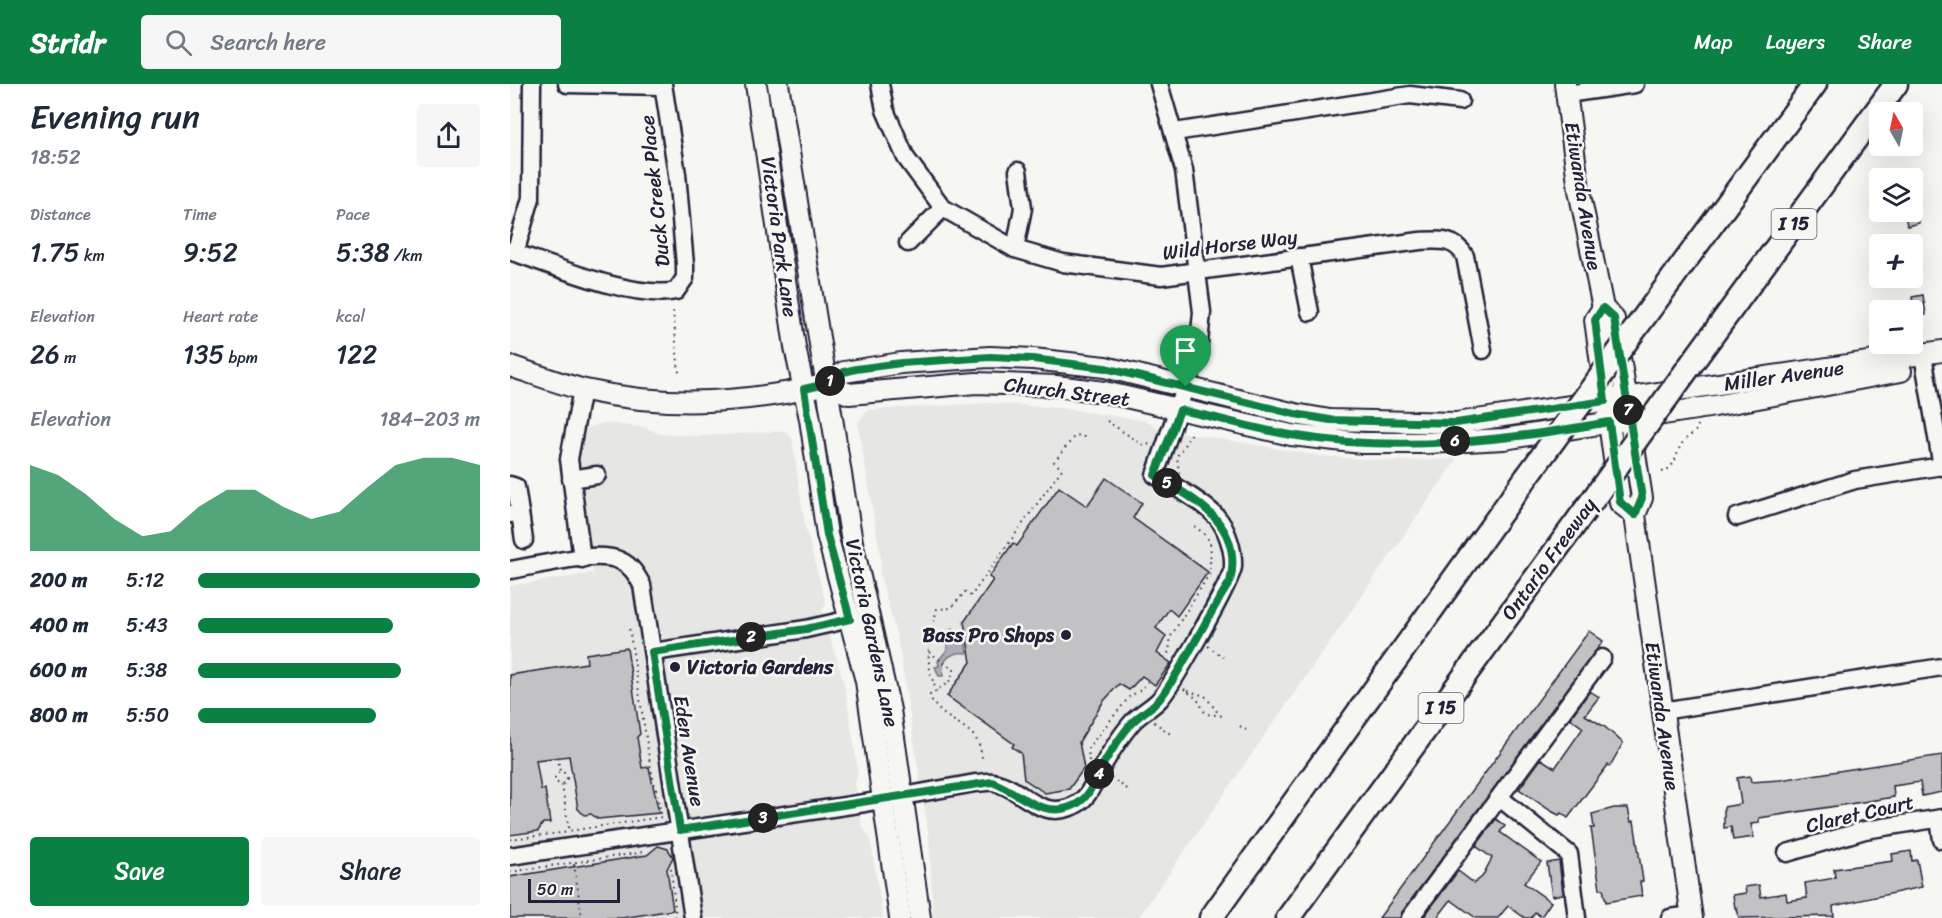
<!DOCTYPE html>
<html lang="en">
<head>
<meta charset="utf-8">
<style>
	:root { --surface:#fff; --page:#f6f6f7; --text:#1f2937; --muted:#747a83; --accent:#0b8043 }
	body { margin:0; font-family:Sriracha,sans-serif; background:var(--page); color:var(--text); height:100vh; display:flex; flex-direction:column; font-size:22px; white-space:nowrap }
	* { box-sizing:border-box; margin:0 }
	p { font-size:20px; color:var(--muted) }
	.icon { flex:none; width:33px; height:33px; fill:none; stroke:currentColor; stroke-width:2; stroke-linecap:round; stroke-linejoin:round }
	.map { position:relative; flex:1; overflow:hidden }
	.panel { display:flex; flex-direction:column; background:var(--surface); width:510px }
	.panel>* { flex:none }
	.needle { width:39px; rotate:351deg }
	.fabs { position:absolute; left:1359px; top:18px; display:grid; gap:12px }
	.fabs a { display:grid; place-items:center; width:54px; height:54px; border-radius:6px; background:var(--surface); box-shadow:0 6px 24px #0002; font-size:30px }
	.scale { position:absolute; left:18px; bottom:15px; width:92px; box-sizing:border-box; padding-left:6px; border:3px solid #22223b; border-top:0; font-size:16px; line-height:21px; white-space:nowrap; color:#22223b; -webkit-text-stroke:4px #f6f6f2; paint-order:stroke }
	.pin { position:absolute; display:grid; place-items:center; width:51px; height:51px; color:#fff; margin:-62px -26px; border-radius:50% 50% 50% 0; rotate:-45deg; box-shadow:0 0 6px #0007 }
	.pin .icon { rotate:45deg }
	.km { position:absolute; width:30px; height:30px; margin:-15px; border-radius:50%; background:#222; color:#fff; font-size:16px; line-height:30px; text-align:center }
	.round { display:grid; place-items:center; flex:none; width:63px; height:63px; border-radius:6px; background:var(--page) }
	.headline { display:flex; align-items:center; justify-content:space-between; height:102px; padding:0 30px }
	h1 { font-size:33px; font-weight:600; line-height:45px }
	.stats { display:grid; grid-template-columns:repeat(3,1fr); gap:9px; height:102px; padding:6px 30px }
	.stats div { display:grid; align-content:center }
	.stats b { font-size:26px; font-weight:600 }
	.stats small { font-size:16px; font-weight:400 }
	.stats p { font-size:16px }
	.chart { height:168px; padding:12px 30px }
	.chart p { display:flex; justify-content:space-between }
	.chart svg { width:100%; height:108px; margin-top:6px; fill:var(--accent); opacity:.7 }
	.cta { display:flex; gap:12px; margin-top:auto; padding:12px 30px }
	.cta a { flex:1; height:69px; border-radius:6px; background:var(--accent); color:#fff; font-size:24px; font-weight:600; line-height:69px; text-align:center }
	.cta a+a { background:var(--page); color:var(--text) }
	ul { padding:0 30px; list-style:none; font-size:20px }
	li { display:grid; grid-template-columns:96px 72px 1fr; align-items:center; height:45px }
	li i { height:15px; border-radius:8px; background:var(--accent) }
	header { display:flex; align-items:center; gap:36px; box-sizing:border-box; height:84px; padding:0 30px; background:var(--accent); color:#fff }
	header strong { font-size:28px }
	nav { display:flex; gap:33px; margin-inline-start:auto; font-size:21px }
	.search { width:420px; height:54px; background:var(--page); display:flex; align-items:center; gap:15px; box-sizing:border-box; padding:0 21px; border-radius:6px; color:var(--muted); font-size:22px }
	main { display:flex; flex:1; min-height:0 }
	.map>svg:first-child { display:block }
</style>
</head>
<body>
<header>
<strong>Stridr</strong>
<div class="search"><svg class="icon" aria-label="search" viewBox="0 0 24 24"><circle cx="10" cy="10" r="6"/><path d="M15 15l6 6"/></svg>Search here</div>
<nav><a>Map</a><a>Layers</a><a>Share</a></nav>
</header>
<main>
<section class="panel">
<div class="headline"><div><h1>Evening run</h1><p>18:52</p></div><a class="round"><svg class="icon" aria-label="share" viewBox="0 0 24 24"><path d="M12 15V3M7 8l5-5 5 5M5 13v7h14v-7"/></svg></a></div>
<div class="stats">
<div><p>Distance</p><b>1.75<small> km</small></b></div>
<div><p>Time</p><b>9:52</b></div>
<div><p>Pace</p><b>5:38<small> /km</small></b></div>
</div>
<div class="stats">
<div><p>Elevation</p><b>26<small> m</small></b></div>
<div><p>Heart rate</p><b>135<small> bpm</small></b></div>
<div><p>kcal</p><b>122</b></div>
</div>
<div class="chart"><p><span>Elevation</span>184–203 m</p>
<svg viewBox="0 0 160 44" preserveAspectRatio="none"><path d="M0 44V9L10 13L20 21L30 31L40 38L50 36L60 26L70 19L80 19L90 26L100 31L110 28L120 18L130 9L140 6L150 6L160 9V44z"/></svg>
</div>
<ul>
<li><b>200 m</b>5:12<i style="width:100%"></i></li>
<li><b>400 m</b>5:43<i style="width:69%"></i></li>
<li><b>600 m</b>5:38<i style="width:72%"></i></li>
<li><b>800 m</b>5:50<i style="width:63%"></i></li>
</ul>
<div class="cta"><a>Save</a><a>Share</a></div>
</section>
<div class="map">
<svg width="1432" height="834" viewBox="0 0 1432 834">
	<rect width="100%" height="100%" fill="#f6f6f2"/>
	<filter id="ink" filterUnits="userSpaceOnUse"><feTurbulence type="fractalNoise" baseFrequency=".0167" numOctaves="2"/><feDisplacementMap in="SourceGraphic" scale="12" xChannelSelector="R" yChannelSelector="G"/><feConvolveMatrix kernelMatrix="1 2 1 2 8 2 1 2 1" color-interpolation-filters="sRGB"/></filter>
	<g filter="url(#ink)">
		<g fill="#e6e6e4">
			<polygon points="479,319 550,324 624,335 640,338 646,344 811,372 884,377 947,375 628,834 423,834 419,752 388,557 370,490 371,475 348,340 356,326"/>
			<polygon points="93,339 134,343 150,350 193,352 275,347 282,354 295,442 316,520 312,526 335,603 348,687 345,699 352,742 360,754 373,834 0,834 0,502 83,489 65,378 75,345"/>
		</g>
		<path fill="#adadb3" stroke="#757583" stroke-width="1.5" d="M442 545 446 553 455 554 457 569C442 567 430 575 433 592H429L425 583 429 582 428 577 437 566V550Z"/>
		<g fill="#c2c2c4" stroke="#22223b" stroke-width="1.5">
			<polygon points="1407,127 1409,139 1397,142 1395,130"/>
			<polygon points="1413,211 1416,231 1405,233 1402,213"/>
			<polygon points="596,394 632,419 623,434 698,488 667,532 659,525 646,544 656,552 647,569 661,579 645,601 632,592 619,606 609,600 593,618 569,658 574,684 559,705 535,709 514,695 511,669 502,663 504,660 437,612 461,578 454,538 483,496 479,493 503,459 507,462 549,403 577,422"/>
			<polygon points="1079,547 1093,557 1088,564 892,828 890,834 869,834"/>
			<polygon points="117,564 130,650 127,653 132,684 139,683 149,729 88,735 81,730 74,731 68,725 59,672 26,676 31,706 35,705 40,739 33,739 28,747 0,751 0,591 77,579 76,570"/>
			<polygon points="1080,607 1089,613 1075,631 1095,643 1113,659 1100,682 1098,681 1058,734 1051,729 1049,731 1041,727 1009,705 1031,675 1045,684 1073,644 1060,634"/>
			<polygon points="1432,671 1432,708 1412,712 1410,698 1383,702 1384,713 1249,734 1249,739 1241,740 1244,753 1223,756 1221,743 1214,744 1214,723 1231,720 1227,694 1240,692 1241,698 1270,696"/>
			<polygon points="1104,724 1118,724 1121,738 1124,737 1133,797 1130,798 1132,812 1096,818 1093,805 1090,805 1081,744 1084,744 1082,730"/>
			<polygon points="986,735 995,742 990,748 1031,778 1014,799 1041,818 1033,830 1030,832 1025,828 1021,834 1015,834 998,822 988,834 966,834 941,816 927,834 913,834 948,787 964,799 972,793 982,774 966,762"/>
			<polygon points="148,762 158,765 163,773 157,785 163,826 112,834 0,834 0,793 137,771"/>
			<polygon points="1401,767 1402,777 1407,776 1412,803 1323,822 1324,832 1229,834 1227,824 1225,824 1223,811 1236,809 1235,803 1249,801 1251,813 1276,809 1277,817 1297,814 1295,799 1325,794 1324,785 1383,777 1382,770"/>
			<polygon points="1049,777 1053,810 1042,812 1037,779"/>
		</g>
		<g fill="none" stroke-linecap="round" stroke-linejoin="round">
			<defs>
				<g id="minor">
					<polyline points="57,0 153,2"/>
					<path d="M370 0 375 26 396 74 433 124 505 165 553 179 651 192 910 157C929 156 945 154 955 172L973 266"/>
					<polyline points="1057,10 1125,0"/>
					<polyline points="665,48 900,11 950,17"/>
					<polyline points="398,159 433,124"/>
					<polyline points="505,165 513,124 508,87"/>
					<path d="M0 167C42 181 124 216 166 207L175 194V181L167 90 153 0"/>
					<polyline points="5,169 21,114 22,0"/>
					<polyline points="789,173 800,228"/>
					<polyline points="1413,271 1432,383"/>
					<polyline points="61,395 87,391"/>
					<polyline points="0,401 6,403 10,429 0,430"/>
					<polyline points="10,429 14,456"/>
					<polyline points="1227,433 1345,396 1432,382"/>
					<polyline points="72,475 59,375 72,305"/>
					<path d="M0 486C28 482 87 465 111 477 122 482 127 492 132 501L183 834"/>
					<polyline points="143,568 296,545 340,535"/>
					<polyline points="1152,627 1432,583"/>
					<polyline points="990,714 1059,770 1067,834"/>
					<polyline points="1429,735 1432,756"/>
					<polyline points="1277,769 1355,746 1432,734"/>
					<path d="M0 772 355 719 465 699C471 699 478 697 483 698 511 703 527 734 558 724 580 717 582 700 592 683 600 669 609 654 620 641 628 630 641 625 650 615 662 602 722 496 723 483 724 467 717 444 706 432 690 416 665 403 645 391L681 287 689 259 692 228 674 86 649 0"/>
					<polyline points="900,834 1092,574"/>
					<polyline points="1160,834 1182,831"/>
				</g>
				<g id="major">
					<polyline points="246,0 285,263 300,335 317,451 356,597 390,834"/>
					<polyline points="268,0 342,458 380,626 410,834"/>
					<polyline points="1055,0 1069,106 1093,224 1104,235 1132,414 1125,431 1182,834"/>
					<polyline points="1093,224 1085,236 1110,419 1125,431"/>
					<path d="M0 282C25 290 50 300 75 306 151 323 229 320 305 303L316 300 334 288 391 279 480 273 523 275 595 283 785 330 820 336 946 339 1432 267"/>
					<polyline points="316,300 339,310 466,299 546,302 594,308 781,351 852,359 919,359 994,355 1205,322 1391,287"/>
				</g>
				<g id="highway">
					<polyline points="1162,195 1305,0"/>
					<polyline points="1182,279 1386,0"/>
					<polyline points="701,834 1016,394"/>
					<polyline points="778,834 1084,414"/>
				</g>
			</defs>
			<use href="#minor" stroke="#22223b" stroke-width="21"/>
			<use href="#major" stroke="#22223b" stroke-width="24"/>
			<use href="#highway" stroke="#22223b" stroke-width="27"/>
			<g stroke="#22223b" stroke-width="2" stroke-dasharray="1.5 4.5" stroke-linecap="butt">
				<polyline points="163,227 169,289"/>
				<polyline points="597,337 633,361 642,360"/>
				<path d="M1152 388C1169 382 1164 368 1174 357 1180 350 1188 349 1188 339"/>
				<polyline points="669,389 667,372 682,349"/>
				<polyline points="698,562 713,573"/>
				<path d="M419 568 444 586 439 598 420 611C426 632 449 636 463 651 470 659 471 668 473 678"/>
				<path d="M654 574 659 568 661 552 700 489C699 461 708 458 681 440"/>
				<polyline points="674,605 687,615 696,630 715,632"/>
				<polyline points="678,607 695,612 709,630"/>
				<path d="M427 608C413 575 419 558 427 525L441 524 455 508 461 512 552 385 544 378 563 354 569 351 576 354"/>
				<polyline points="644,638 663,652"/>
				<polyline points="730,642 736,646"/>
				<polyline points="48,673 50,688"/>
				<polyline points="579,677 578,664 620,612 631,606 639,596"/>
				<circle cx="51" cy="694" r="6"/>
				<polyline points="601,694 619,706"/>
				<polyline points="52,701 59,747 152,733 140,680 119,543"/>
				<polyline points="0,755 59,748"/>
				<polyline points="64,780 72,834"/>
				<polyline points="161,784 166,834"/>
				<polyline points="0,788 134,768"/>
			</g>
			<use href="#minor" stroke="#f6f6f2" stroke-width="16"/>
			<use href="#major" stroke="#f6f6f2" stroke-width="20"/>
			<use href="#highway" stroke="#f6f6f2" stroke-width="22"/>
			<defs>
				<g id="highway-bridge">
					<polyline points="1016,394 1162,195"/>
					<polyline points="1084,414 1182,279"/>
				</g>
			</defs>
			<use href="#highway-bridge" stroke="#22223b" stroke-width="27" stroke-linecap="butt"/>
			<use href="#highway-bridge" stroke="#f6f6f2" stroke-width="22"/>
		</g>
	</g>
	<g fill="none" stroke-linecap="round" stroke-linejoin="round" filter="url(#ink)">
		<defs>
			<path id="route" d="M1093 224 1104 234 1132 414 1125 431 1110 418 1099 338C995 357 886 369 781 351 744 345 707 333 670 326L645 391C687 417 734 440 720 498 695 535 678 576 652 612 644 624 628 630 619 642 609 655 599 670 591 684 582 701 579 718 557 724 529 732 507 707 482 698L170 746 142 568 296 545 340 535 317 451 294 305 316 300 334 288 346 285 391 279 480 273 523 275 595 284 785 330 820 336 946 339 1095 317 1085 236Z"/>
		</defs>
		<use href="#route" stroke="#fff" stroke-width="12"/>
		<use href="#route" stroke="#0b8043" stroke-width="8"/>
	</g>
	<g fill="#22223b" stroke="#f6f6f2" stroke-width="2">
		<circle cx="556" cy="551" r="6"/>
		<circle cx="165" cy="583" r="6"/>
	</g>
	<g text-anchor="middle" dominant-baseline="central" stroke-width="5" stroke-linejoin="round" paint-order="stroke">
		<g fill="#f6f6f2" stroke="#626272" stroke-width="1.5">
			<rect x="1261.5" y="125" width="45" height="30" rx="4.5"/>
			<rect x="908.5" y="609" width="45" height="30" rx="4.5"/>
		</g>
		<g font-size="18" font-weight="bold" fill="#22223b">
			<text x="1284" y="140">I 15</text>
			<text x="931" y="624">I 15</text>
		</g>
		<g font-size="20" fill="#22223b" stroke="#f6f6f2">
			<text transform="translate(145 107) rotate(-96)">Duck Creek Place</text>
			<text transform="translate(1073 112) rotate(81)">Etiwanda Avenue</text>
			<text transform="translate(269 153) rotate(82)">Victoria Park Lane</text>
			<text transform="translate(720 161) rotate(-7)">Wild Horse Way</text>
			<text transform="translate(1274 292) rotate(-8)">Miller Avenue</text>
			<text transform="translate(557 308) rotate(7)">Church Street</text>
			<text transform="translate(1039 475) rotate(-54)">Ontario Freeway</text>
			<text transform="translate(362 549) rotate(78)">Victoria Gardens Lane</text>
			<text transform="translate(1152 632) rotate(82)">Etiwanda Avenue</text>
			<text transform="translate(179 667) rotate(81)">Eden Avenue</text>
			<text transform="translate(1350 730) rotate(-13)">Claret Court</text>
		</g>
		<g font-size="20" font-weight="bold" fill="#22223b" stroke="#f6f6f2" text-anchor="end">
			<text x="544" y="551">Bass Pro Shops</text>
			<text x="177" y="583" text-anchor="start">Victoria Gardens</text>
		</g>
	</g>
</svg>
<div class="fabs">
<a><svg class="needle" viewBox="-14 -14 28 28"><path d="M0-13l5 13h-10z" fill="#e53935"/><path d="M0 13l5-13h-10z" fill="#747a83"/></svg></a>
<a><svg class="icon" aria-label="layers" viewBox="0 0 24 24"><path d="M12 4l9 5-9 5-9-5zM3 14l9 5 9-5"/></svg></a>
<a>+</a>
<a>−</a>
</div>
<div class="scale">50 m</div>
<div class="pin" style="left:676px;top:303px;background:#1e9e55"><svg class="icon" aria-label="arrive" viewBox="0 0 24 24"><path d="M6 21V4h12l-3 4 3 4H6"/></svg></div>
<b class="km" style="left:320px;top:297px">1</b>
<b class="km" style="left:241px;top:553px">2</b>
<b class="km" style="left:253px;top:734px">3</b>
<b class="km" style="left:589px;top:690px">4</b>
<b class="km" style="left:657px;top:399px">5</b>
<b class="km" style="left:945px;top:357px">6</b>
<b class="km" style="left:1118px;top:326px">7</b>
</div>
</main>
</body>
</html>
